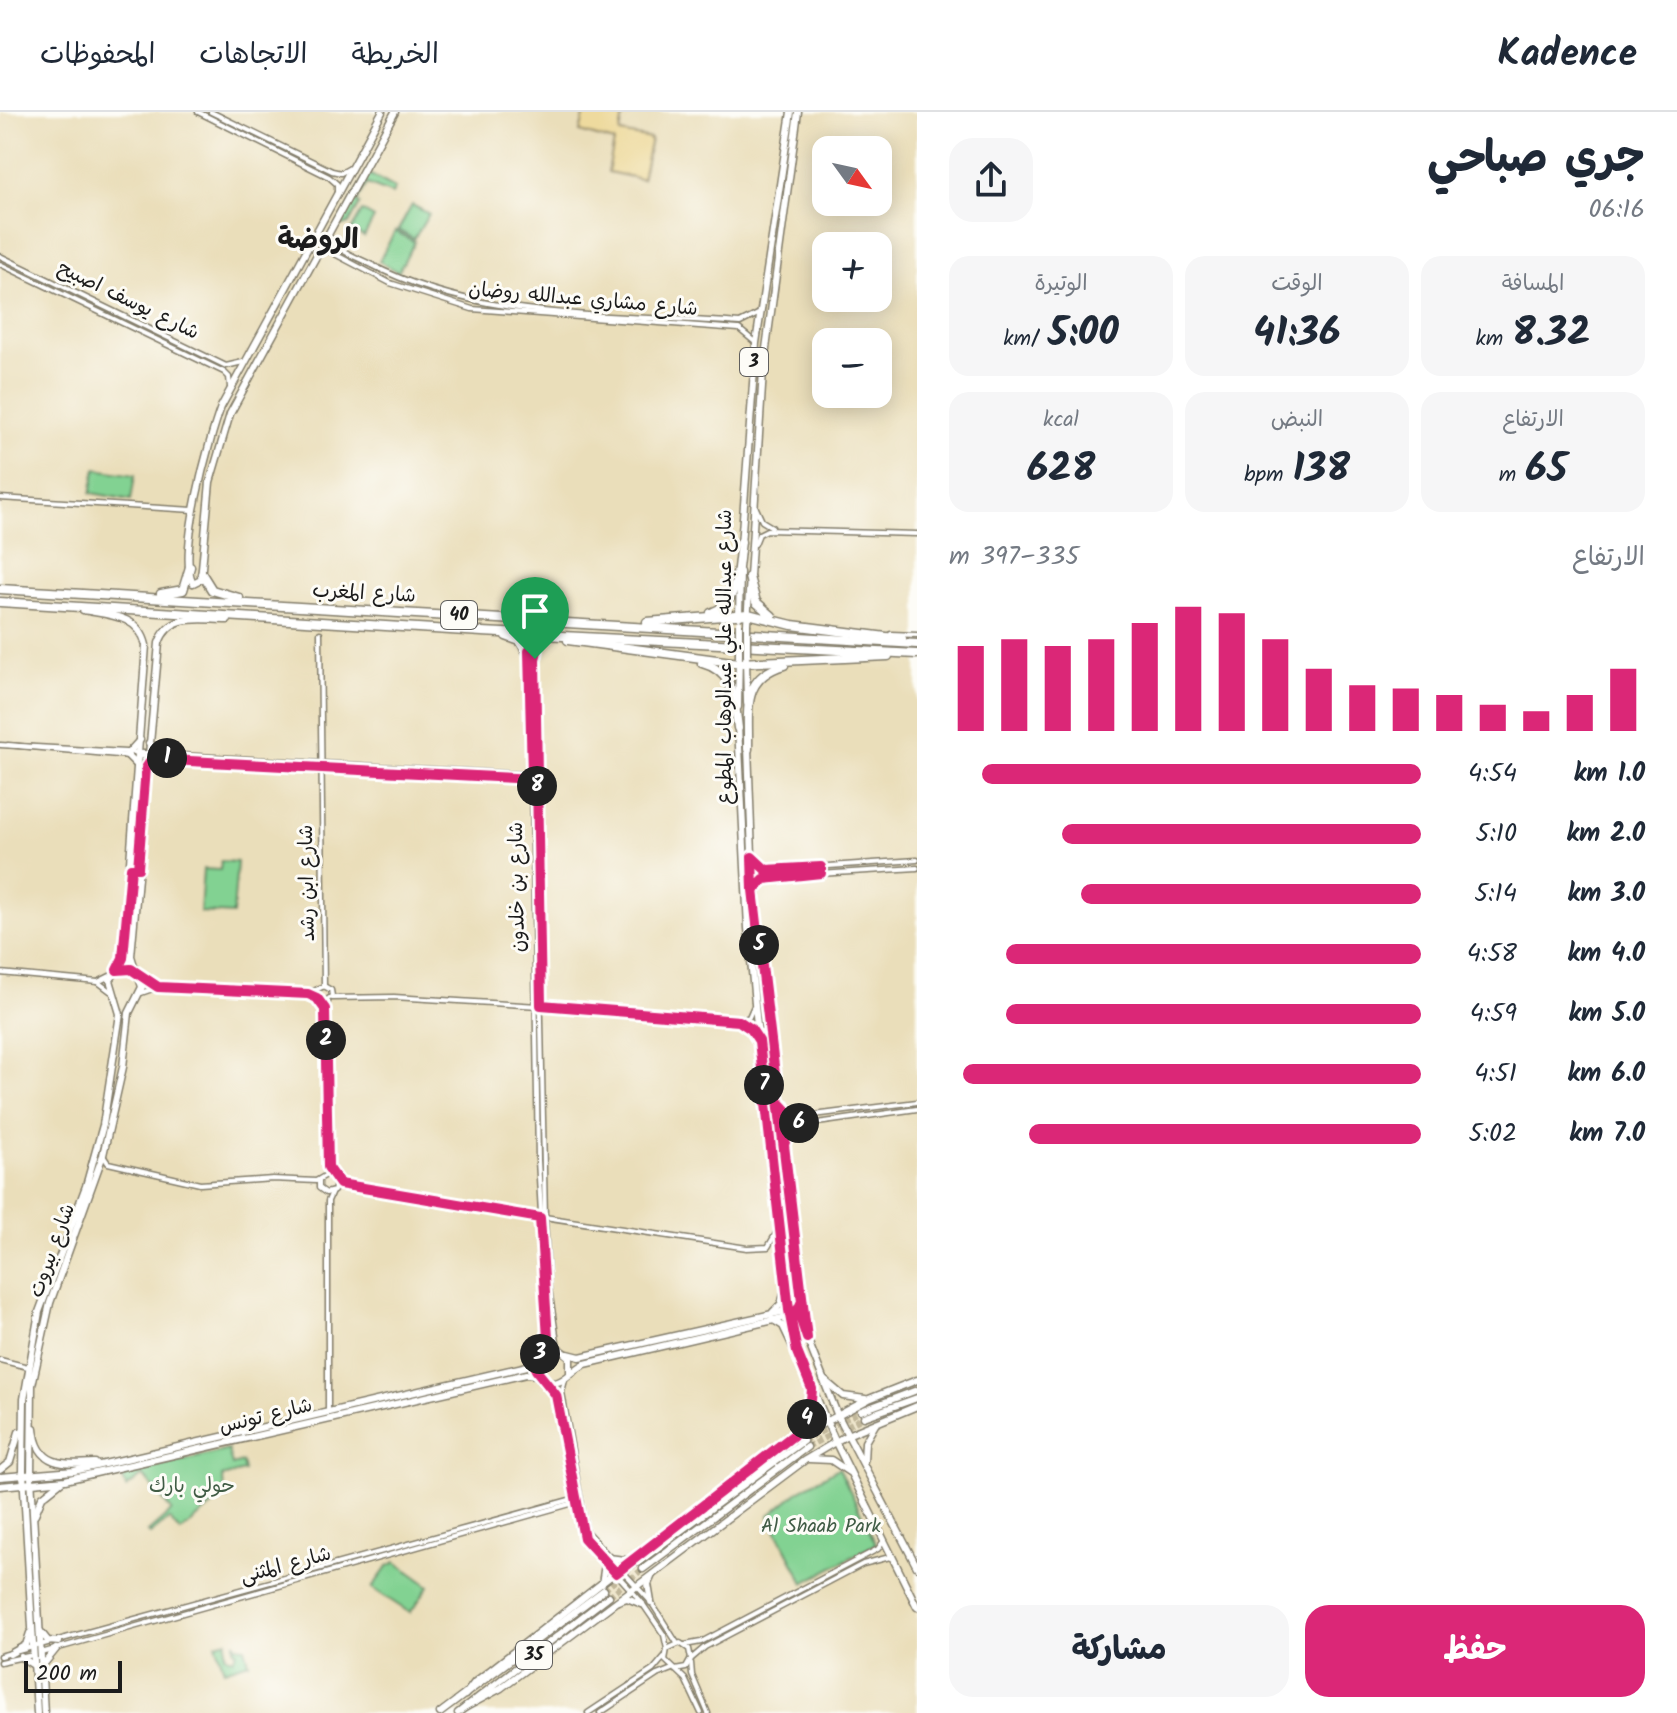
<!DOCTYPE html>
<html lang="ar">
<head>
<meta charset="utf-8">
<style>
	:root { --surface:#fff; --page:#f6f6f7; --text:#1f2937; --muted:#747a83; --line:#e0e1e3; --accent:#db2777 }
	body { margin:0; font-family:Kalam,"Playpen Sans Arabic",sans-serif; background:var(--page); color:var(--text); direction:rtl; height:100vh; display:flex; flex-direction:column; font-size:30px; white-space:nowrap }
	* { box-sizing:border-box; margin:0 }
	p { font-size:26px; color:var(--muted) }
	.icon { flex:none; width:44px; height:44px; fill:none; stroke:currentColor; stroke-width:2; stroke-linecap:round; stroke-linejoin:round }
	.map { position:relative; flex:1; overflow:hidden; direction:ltr }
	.panel { display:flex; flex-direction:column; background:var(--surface); width:760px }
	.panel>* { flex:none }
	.needle { width:52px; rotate:123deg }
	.tools { position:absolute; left:812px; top:24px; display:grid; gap:16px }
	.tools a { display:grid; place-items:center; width:80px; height:80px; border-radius:16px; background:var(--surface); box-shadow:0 4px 20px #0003; font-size:40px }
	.scale { position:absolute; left:24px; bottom:20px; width:98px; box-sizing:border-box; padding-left:8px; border:4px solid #1c1c1c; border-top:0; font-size:22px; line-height:28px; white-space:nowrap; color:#1c1c1c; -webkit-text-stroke:6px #fdfcf7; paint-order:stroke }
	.pin { position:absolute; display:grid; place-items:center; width:68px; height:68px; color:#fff; margin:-82px -34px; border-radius:50% 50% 50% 0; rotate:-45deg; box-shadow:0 0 8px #0007 }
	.pin .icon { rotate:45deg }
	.km { position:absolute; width:40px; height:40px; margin:-20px; border-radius:50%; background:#222; color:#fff; font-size:22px; line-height:40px; text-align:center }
	.round { display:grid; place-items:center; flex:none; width:84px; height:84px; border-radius:24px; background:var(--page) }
	.headline { display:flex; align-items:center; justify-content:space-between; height:136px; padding:0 32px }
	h1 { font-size:44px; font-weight:700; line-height:60px }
	.stats { display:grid; grid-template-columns:repeat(3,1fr); gap:12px; height:136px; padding:8px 32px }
	.stats div { display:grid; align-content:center; border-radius:20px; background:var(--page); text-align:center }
	.stats b { font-size:40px; font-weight:700 }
	.stats small { font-size:22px; font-weight:400 }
	.stats p { font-size:22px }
	.chart { height:224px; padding:16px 32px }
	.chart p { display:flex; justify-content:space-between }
	.chart svg { width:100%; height:144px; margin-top:8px; stroke:var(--accent); stroke-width:6 }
	.button { display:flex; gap:16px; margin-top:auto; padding:16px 32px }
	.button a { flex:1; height:92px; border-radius:24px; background:var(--accent); color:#fff; font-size:32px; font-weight:700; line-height:92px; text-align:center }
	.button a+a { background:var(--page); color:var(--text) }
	ul { padding:0 32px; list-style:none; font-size:26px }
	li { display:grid; grid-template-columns:128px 96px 1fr; align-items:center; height:60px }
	li i { height:20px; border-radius:10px; background:var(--accent) }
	header { display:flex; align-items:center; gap:48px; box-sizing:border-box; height:112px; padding:0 40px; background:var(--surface); border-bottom:2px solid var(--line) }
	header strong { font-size:38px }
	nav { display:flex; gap:44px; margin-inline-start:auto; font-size:28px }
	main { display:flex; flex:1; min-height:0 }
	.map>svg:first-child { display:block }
</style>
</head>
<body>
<header>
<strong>Kadence</strong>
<nav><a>الخريطة</a><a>الاتجاهات</a><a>المحفوظات</a></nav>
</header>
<main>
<section class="panel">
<div class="headline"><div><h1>جري صباحي</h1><p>06:16</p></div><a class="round"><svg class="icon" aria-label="share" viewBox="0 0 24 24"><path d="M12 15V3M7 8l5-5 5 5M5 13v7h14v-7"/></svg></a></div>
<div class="stats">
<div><p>المسافة</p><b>8.32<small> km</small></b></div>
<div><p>الوقت</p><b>41:36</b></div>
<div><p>الوتيرة</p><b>5:00<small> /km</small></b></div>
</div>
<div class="stats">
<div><p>الارتفاع</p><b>65<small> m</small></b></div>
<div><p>النبض</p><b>138<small> bpm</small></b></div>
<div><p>kcal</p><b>628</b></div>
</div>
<div class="chart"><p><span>الارتفاع</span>335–397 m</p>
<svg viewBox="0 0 160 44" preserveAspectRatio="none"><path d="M5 44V18M15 44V16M25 44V18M35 44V16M45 44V11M55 44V6M65 44V8M75 44V16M85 44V25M95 44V30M105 44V31M115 44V33M125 44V36M135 44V38M145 44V33M155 44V25"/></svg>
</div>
<ul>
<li><b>1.0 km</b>4:54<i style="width:93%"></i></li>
<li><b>2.0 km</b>5:10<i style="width:76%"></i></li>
<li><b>3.0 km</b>5:14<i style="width:72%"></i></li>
<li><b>4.0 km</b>4:58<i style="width:88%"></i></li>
<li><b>5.0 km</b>4:59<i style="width:88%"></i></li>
<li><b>6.0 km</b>4:51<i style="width:97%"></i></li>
<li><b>7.0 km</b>5:02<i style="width:83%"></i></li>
</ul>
<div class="button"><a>حفظ</a><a>مشاركة</a></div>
</section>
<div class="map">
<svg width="917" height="1601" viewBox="0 0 917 1601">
	<rect width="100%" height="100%" fill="#fdfcf7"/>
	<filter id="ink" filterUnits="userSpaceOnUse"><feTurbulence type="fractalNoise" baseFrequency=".0125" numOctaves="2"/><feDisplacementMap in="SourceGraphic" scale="16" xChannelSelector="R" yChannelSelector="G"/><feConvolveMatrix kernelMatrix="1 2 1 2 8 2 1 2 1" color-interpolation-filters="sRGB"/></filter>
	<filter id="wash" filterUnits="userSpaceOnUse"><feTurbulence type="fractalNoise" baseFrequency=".006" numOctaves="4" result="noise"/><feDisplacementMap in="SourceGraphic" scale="32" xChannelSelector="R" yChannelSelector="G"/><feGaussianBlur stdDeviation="1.8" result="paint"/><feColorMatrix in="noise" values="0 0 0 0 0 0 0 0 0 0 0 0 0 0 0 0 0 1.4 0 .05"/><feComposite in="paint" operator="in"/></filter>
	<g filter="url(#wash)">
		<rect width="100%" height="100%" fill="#eadeba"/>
		<g fill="#82d292" stroke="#4f7757" stroke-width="2">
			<polygon points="367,61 395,76 392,82 367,72 357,90 360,92 349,112 343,114 339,112"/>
			<polygon points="412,93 429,102 414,127 398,118"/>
			<polygon points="362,99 374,106 364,125 351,118"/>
			<polygon points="395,119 415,130 398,160 379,149"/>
			<polygon points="96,357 135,363 131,388 91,381"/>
			<polygon points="221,749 237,750 233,802 200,800 203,757 220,758"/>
			<polygon points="228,1338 232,1353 242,1350 244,1359 222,1365 227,1387 221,1387 180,1420 169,1407 150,1422 148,1420 172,1399 143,1363 126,1376 122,1363"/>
			<polygon points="839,1356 876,1432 804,1471 769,1404 800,1378"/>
			<polygon points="396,1450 429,1474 410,1501 372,1476 388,1454"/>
			<polygon points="227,1528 225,1543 233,1547 237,1539 234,1537 235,1530 236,1534 245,1535 249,1550 224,1558 216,1531"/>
		</g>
		<polygon fill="#eeda9e" stroke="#857b5d" stroke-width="2" points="585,0 623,3 620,21 651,27 642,67 608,60 614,30 580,20"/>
	</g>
	<g filter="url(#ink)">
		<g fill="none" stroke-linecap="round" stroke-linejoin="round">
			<g stroke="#c1b79a" stroke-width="6" stroke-dasharray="6 3" stroke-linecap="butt">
				<polyline points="803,1329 861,1299"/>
				<polyline points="807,1335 864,1305"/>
				<polyline points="604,1478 638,1450"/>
				<polyline points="609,1484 643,1457"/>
			</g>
			<defs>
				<g id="minor">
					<polyline points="198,0 329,65 337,72 337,80"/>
					<polyline points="211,0 332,59 341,61 350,56"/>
					<path d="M329 123C335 138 354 144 368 151 482 211 615 201 740 211L758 202"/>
					<polyline points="319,140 329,139 390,171 472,197 739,217 756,231"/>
					<polyline points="0,144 226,254 243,250"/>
					<polyline points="0,152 224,260 229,265 230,275"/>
					<polyline points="0,386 193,398"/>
					<polyline points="756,396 762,409 772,415"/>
					<polyline points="755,432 759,422 767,418 917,422"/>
					<polyline points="320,521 324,874"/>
					<polyline points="891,522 917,523"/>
					<polyline points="0,633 535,663"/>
					<polyline points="8,633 129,644"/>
					<polyline points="137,644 532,667"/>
					<polyline points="753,746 761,756 770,758 917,748"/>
					<polyline points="755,776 770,765 917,756"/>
					<polyline points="0,861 98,870 110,879"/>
					<polyline points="140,865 156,874"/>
					<polyline points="98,870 112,863"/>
					<polyline points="141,881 158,875 308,882 324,874 331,878 332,884 323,891 317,886 316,880"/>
					<polyline points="332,886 394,885 680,903 739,909 751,917 757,927"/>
					<polyline points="328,890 325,897 331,1062"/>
					<polyline points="741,909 749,905 753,896"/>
					<polyline points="781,993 798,1005 917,990"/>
					<polyline points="785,1031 788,1020 796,1014 917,997"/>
					<polyline points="104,1045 108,1051 200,1072 273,1067 316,1069 328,1062 348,1075 747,1136 768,1135 778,1118"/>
					<polyline points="319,1068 319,1076 326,1081 334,1079 337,1069"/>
					<polyline points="544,1238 548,1226 538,1048 530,545 533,536 537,539 534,563 545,1106 548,1170 558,1236"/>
					<polyline points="0,1248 28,1255"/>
					<polyline points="565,1268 562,1280 586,1419 651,1490 677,1531"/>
					<polyline points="548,1271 556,1283 584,1426 640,1488 664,1523 667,1537"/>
					<polyline points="328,1299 328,1089 332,1080"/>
					<polyline points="685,1533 701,1530 878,1437 883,1430"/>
					<polyline points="41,1541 581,1389"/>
					<polyline points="0,1544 580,1385"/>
					<polyline points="691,1547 705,1535 863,1452 890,1445"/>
					<polyline points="0,1550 33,1543"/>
					<polyline points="691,1551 692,1563 708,1601"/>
					<polyline points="675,1558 686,1556 691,1547 689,1537 680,1531 667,1537 665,1548 685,1567 701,1601"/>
					<polyline points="588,1601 653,1558 664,1545"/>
					<polyline points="600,1601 657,1563 672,1557"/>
				</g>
				<g id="major">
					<path d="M382 0 221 295C209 327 177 444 193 471L201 467 210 370 230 302 395 0"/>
					<polyline points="741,433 756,231 791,0"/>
					<path d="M83 498C109 503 139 503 146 533L123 845 118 857"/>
					<polyline points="739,505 740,460"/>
					<polyline points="747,512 763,259 798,0"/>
					<polyline points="746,547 747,591"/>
					<polyline points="738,595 739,542"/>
					<polyline points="738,614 748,816 760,946 774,1082 797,1240 835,1329 917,1495"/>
					<polyline points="149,631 161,641"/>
					<polyline points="748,635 753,770 807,1226 837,1302 917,1455"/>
					<polyline points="130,639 140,628"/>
					<polyline points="127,643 138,654"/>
					<path d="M136 860 131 844 159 531C170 500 200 508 228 508"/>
					<polyline points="773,1200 781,1192 785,1179"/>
					<polyline points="772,1207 783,1214 795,1239"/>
					<polyline points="568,1242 580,1245 790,1198"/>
					<path d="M570 1261V1245L560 1237H546L537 1248 540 1266C560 1280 568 1260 585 1252L791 1204 801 1190"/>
					<polyline points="823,1267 843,1284 865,1287"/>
					<polyline points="861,1299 917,1278"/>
					<polyline points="864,1305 917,1286"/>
					<path d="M34 1316C37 1355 64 1353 95 1351"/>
					<polyline points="798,1321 809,1303 812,1280"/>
					<polyline points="809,1347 831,1348 849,1360"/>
					<polyline points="864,1349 865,1330 876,1311"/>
					<polyline points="0,1358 10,1350 19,1320"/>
					<polyline points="0,1365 74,1359 536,1252"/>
					<polyline points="0,1374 65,1368 526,1262 538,1263"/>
					<polyline points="35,1402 42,1385 62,1369"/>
					<polyline points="609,1446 632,1449"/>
					<polyline points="638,1450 803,1329"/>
					<polyline points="643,1457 807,1335"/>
					<polyline points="602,1472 605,1452"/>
					<polyline points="618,1489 627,1486 642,1492"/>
					<polyline points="651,1490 648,1472 652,1463"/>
					<polyline points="40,1519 48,1529 59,1530"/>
					<polyline points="10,1542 26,1533 30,1521"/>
					<polyline points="21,1545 35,1554"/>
					<polyline points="43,1553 56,1537"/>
					<polyline points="465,1583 475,1570 770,1340 869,1287 917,1268"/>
					<polyline points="466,1595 501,1576 805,1348 847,1323 917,1294"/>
					<polyline points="37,1601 23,1360 24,1287 39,1200 86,1074 103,1013 120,902 110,868 117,858 129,857 138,862 142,875 129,901 123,955 103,1043 50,1191 32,1273 31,1364 44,1601"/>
					<polyline points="440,1601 604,1478"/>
					<polyline points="458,1601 609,1484"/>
				</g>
				<g id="highway">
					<polyline points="202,462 212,478 239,486"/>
					<polyline points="749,465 756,490 772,504"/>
					<polyline points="0,477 917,532"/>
					<polyline points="161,482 183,478 190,455"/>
					<polyline points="0,490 482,520 917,542"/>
					<path d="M711 501C740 492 737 455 741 430"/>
					<polyline points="647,510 748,502 792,513 902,527"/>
					<polyline points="506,524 520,529 530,545"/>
					<polyline points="568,528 739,551 888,544"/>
					<path d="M702 551C735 560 734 587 738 616"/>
					<path d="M748 637C749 599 740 566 784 553"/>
				</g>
			</defs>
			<use href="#minor" stroke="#837d6b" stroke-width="7"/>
			<use href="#major" stroke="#837d6b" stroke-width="9"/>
			<use href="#highway" stroke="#837d6b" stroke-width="11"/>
			<use href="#minor" stroke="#fff" stroke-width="4"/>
			<use href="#major" stroke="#fff" stroke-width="6"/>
			<use href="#highway" stroke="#fff" stroke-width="8"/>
			<defs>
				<g id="major-bridge">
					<polyline points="739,542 739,511"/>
					<polyline points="747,543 747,512"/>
				</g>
			</defs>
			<use href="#major-bridge" stroke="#837d6b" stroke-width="9" stroke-linecap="butt"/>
			<use href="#major-bridge" stroke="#fff" stroke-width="6"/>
		</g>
	</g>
	<g fill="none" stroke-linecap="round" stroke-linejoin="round" filter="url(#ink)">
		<defs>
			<polyline id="route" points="535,547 537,662 532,663 533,667 152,647 146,656 138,756 131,756 123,846 117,858 131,857 158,875 308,882 317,886 325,897 328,1055 340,1072 540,1106 548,1226 536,1258 556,1283 584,1426 616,1461 804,1315 810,1299 812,1277 797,1240 789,1198 797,1200 802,1189 753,778 764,767 821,761 821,755 766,758 752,745 753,778 778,989 792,1004 800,1005 802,1012 789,1018 784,1033 807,1226 799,1202 789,1198 759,929 751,917 739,909 541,893 537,667 533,667 532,663 529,539 532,536 537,539 535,547"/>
		</defs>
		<use href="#route" stroke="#fff" stroke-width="16"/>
		<use href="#route" stroke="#db2777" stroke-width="10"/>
	</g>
	<g text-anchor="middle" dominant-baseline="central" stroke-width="6" stroke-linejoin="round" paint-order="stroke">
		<g fill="#fdfcf7" stroke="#605f5e" stroke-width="2">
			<rect x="740" y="236" width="28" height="28" rx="6"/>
			<rect x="441" y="489" width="36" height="28" rx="6"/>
			<rect x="516" y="1529" width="36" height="28" rx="6"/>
		</g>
		<g font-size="18" font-weight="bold" fill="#1c1c1c">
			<text x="754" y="250">3</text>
			<text x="459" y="503">40</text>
			<text x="534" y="1543">35</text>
		</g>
		<g font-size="20" fill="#1c1c1c" stroke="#fdfcf7">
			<text transform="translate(583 188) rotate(5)">شارع مشاري عبدالله روضان</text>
			<text transform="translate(128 189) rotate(26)">شارع يوسف اصبيح</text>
			<text transform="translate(364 482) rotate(3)">شارع المغرب</text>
			<text transform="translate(726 545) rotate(-90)">شارع عبدالله علي عبدالوهاب المطوع</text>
			<text transform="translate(308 771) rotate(-91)">شارع ابن رشد</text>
			<text transform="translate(518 775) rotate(-91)">شارع بن خلدون</text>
			<text transform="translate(53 1139) rotate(-70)">شارع بيروت</text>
			<text transform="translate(266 1305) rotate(-14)">شارع تونس</text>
			<text transform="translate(286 1454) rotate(-15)">شارع المثنى</text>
		</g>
		<g font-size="20" fill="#405c45" stroke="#fdfcf7">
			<text x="192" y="1375">حولي بارك</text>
			<text x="821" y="1415">Al Shaab Park</text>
		</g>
		<g font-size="28" font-weight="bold" fill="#1c1c1c" stroke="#fdfcf7">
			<text x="318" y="128">الروضة</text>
		</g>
	</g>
</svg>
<div class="tools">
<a><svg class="needle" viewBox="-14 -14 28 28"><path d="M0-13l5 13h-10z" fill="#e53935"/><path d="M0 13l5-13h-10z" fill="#747a83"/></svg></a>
<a>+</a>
<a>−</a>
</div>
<div class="scale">200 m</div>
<div class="pin" style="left:535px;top:547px;background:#1e9e55"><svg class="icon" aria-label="arrive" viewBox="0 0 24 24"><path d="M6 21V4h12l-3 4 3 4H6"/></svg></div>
<b class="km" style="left:167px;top:646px">1</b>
<b class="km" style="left:326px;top:928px">2</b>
<b class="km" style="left:540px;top:1242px">3</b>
<b class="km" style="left:807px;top:1307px">4</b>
<b class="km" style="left:759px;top:833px">5</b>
<b class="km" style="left:799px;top:1011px">6</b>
<b class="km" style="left:764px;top:973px">7</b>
<b class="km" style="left:537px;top:674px">8</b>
</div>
</main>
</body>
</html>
